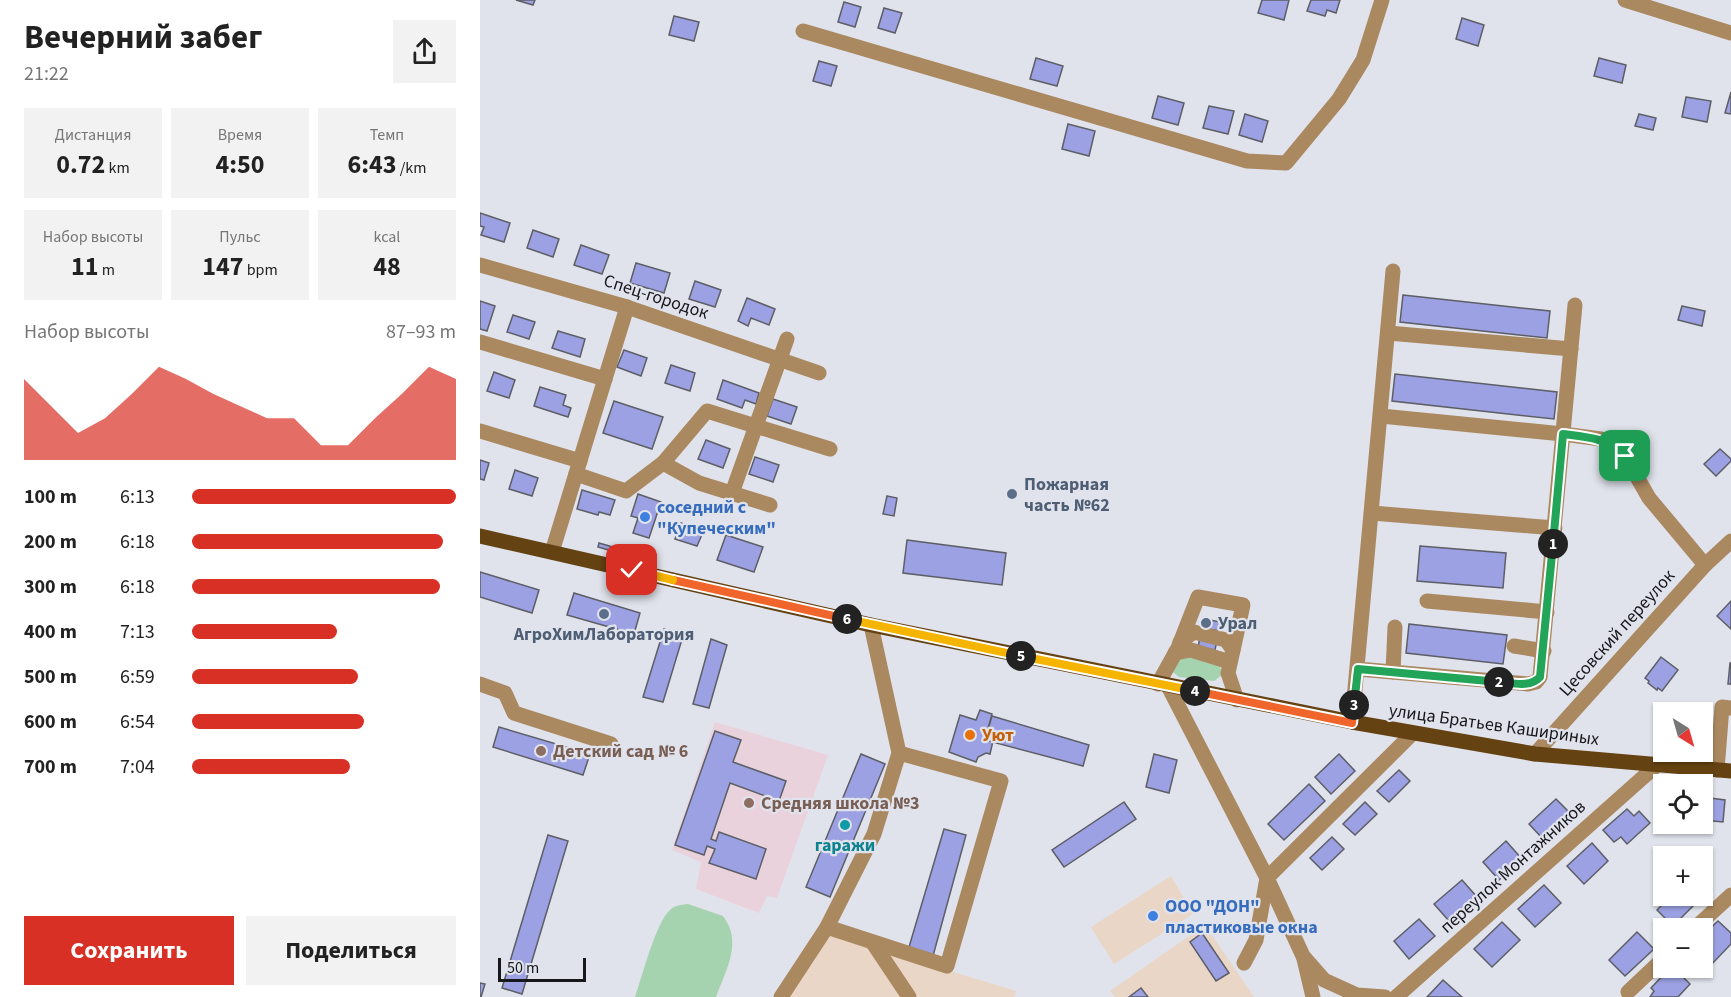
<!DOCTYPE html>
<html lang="ru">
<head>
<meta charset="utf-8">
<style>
	:root { --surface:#fff; --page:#f2f2f2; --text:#222; --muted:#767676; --accent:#d93025 }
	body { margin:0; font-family:"Source Sans 3",sans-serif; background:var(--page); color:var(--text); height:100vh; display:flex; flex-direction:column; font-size:22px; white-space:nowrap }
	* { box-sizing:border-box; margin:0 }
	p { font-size:20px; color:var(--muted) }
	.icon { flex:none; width:33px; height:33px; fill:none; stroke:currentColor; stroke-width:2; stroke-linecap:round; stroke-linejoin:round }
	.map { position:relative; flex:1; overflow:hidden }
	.panel { display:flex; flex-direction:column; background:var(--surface); width:480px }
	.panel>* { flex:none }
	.needle { width:39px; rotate:143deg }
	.controls { position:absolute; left:1173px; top:702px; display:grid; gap:12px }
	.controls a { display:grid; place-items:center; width:60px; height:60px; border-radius:0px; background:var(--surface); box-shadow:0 2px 4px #0004; font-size:30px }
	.scale { position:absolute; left:18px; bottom:15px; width:88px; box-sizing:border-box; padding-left:6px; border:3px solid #17181b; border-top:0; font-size:16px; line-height:21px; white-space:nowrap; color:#17181b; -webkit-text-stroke:4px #e1e3ec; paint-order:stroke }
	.pin { position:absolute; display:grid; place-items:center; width:51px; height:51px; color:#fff; margin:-26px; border-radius:12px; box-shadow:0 3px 9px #0006 }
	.km { position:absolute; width:30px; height:30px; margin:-15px; border-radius:50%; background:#222; color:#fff; font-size:16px; line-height:30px; text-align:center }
	.round { display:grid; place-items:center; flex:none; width:63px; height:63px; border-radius:0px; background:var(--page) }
	.summary { display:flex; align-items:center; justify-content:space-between; height:102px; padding:0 24px }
	h1 { font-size:33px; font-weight:700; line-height:45px }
	.metrics { display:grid; grid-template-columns:repeat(3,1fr); gap:9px; height:102px; padding:6px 24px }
	.metrics div { display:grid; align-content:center; border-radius:0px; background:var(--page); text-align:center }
	.metrics b { font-size:26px; font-weight:700 }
	.metrics small { font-size:16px; font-weight:400 }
	.metrics p { font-size:16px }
	.chart { height:168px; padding:12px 24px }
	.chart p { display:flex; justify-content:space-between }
	.chart svg { width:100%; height:108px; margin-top:6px; fill:var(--accent); opacity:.7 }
	.primary-button { display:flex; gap:12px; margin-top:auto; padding:12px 24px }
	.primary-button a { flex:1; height:69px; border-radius:0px; background:var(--accent); color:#fff; font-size:24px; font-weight:700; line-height:69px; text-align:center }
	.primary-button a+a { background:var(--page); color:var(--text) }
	ul { padding:0 24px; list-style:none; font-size:20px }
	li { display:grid; grid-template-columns:96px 72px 1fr; align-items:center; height:45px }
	li i { height:15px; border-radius:8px; background:var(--accent) }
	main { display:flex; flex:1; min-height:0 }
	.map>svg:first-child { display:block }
</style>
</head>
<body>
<main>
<section class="panel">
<div class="summary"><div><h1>Вечерний забег</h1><p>21:22</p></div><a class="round"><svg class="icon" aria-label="share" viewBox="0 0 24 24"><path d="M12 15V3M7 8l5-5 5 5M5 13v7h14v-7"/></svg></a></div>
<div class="metrics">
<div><p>Дистанция</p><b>0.72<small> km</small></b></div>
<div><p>Время</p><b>4:50</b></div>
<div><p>Темп</p><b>6:43<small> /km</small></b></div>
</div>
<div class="metrics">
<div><p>Набор высоты</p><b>11<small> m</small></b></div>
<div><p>Пульс</p><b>147<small> bpm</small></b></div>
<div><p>kcal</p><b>48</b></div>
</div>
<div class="chart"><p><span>Набор высоты</span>87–93 m</p>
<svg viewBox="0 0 160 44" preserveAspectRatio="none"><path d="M0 44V11L10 22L20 33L30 27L40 17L50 6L60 11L70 17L80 22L90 27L100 27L110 38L120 38L130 27L140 17L150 6L160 11V44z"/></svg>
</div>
<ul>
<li><b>100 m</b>6:13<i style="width:100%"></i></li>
<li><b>200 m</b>6:18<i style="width:95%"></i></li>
<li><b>300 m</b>6:18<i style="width:94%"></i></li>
<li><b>400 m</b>7:13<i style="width:55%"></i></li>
<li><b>500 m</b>6:59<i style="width:63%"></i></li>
<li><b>600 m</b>6:54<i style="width:65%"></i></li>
<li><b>700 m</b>7:04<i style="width:60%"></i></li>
</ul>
<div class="primary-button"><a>Сохранить</a><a>Поделиться</a></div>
</section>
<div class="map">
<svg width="1251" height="997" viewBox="0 0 1251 997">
	<rect width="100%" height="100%" fill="#e1e3ec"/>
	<g fill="#e9d6c6">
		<polygon points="691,876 713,914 634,964 611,927"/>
		<polygon points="725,925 774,997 635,997 630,991"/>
		<polygon points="348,934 536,991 534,997 308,997"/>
	</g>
	<polygon fill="#ead2dc" points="235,722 348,755 297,898 287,896 279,913 216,889 221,862 192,850"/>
	<g fill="#a6d3af">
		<polygon points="708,656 740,665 742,675 734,681 699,677 693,672 697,660"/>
		<path d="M208 904 243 916C263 942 246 970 236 997H155C162 977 176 922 190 910 195 905 201 905 208 904Z"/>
	</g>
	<g fill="#9ba1e2" stroke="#5d5e66" stroke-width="1.5">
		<polygon points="36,0 55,0 53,5"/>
		<polygon points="782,0 809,0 804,20 778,13"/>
		<polygon points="831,0 860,0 856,13 847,10 845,16 827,11"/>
		<polygon points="364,2 381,7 375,27 358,22"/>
		<polygon points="404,8 422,13 415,33 398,28"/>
		<polygon points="194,16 219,22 214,41 189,35"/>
		<polygon points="982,18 1004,25 998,46 976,39"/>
		<polygon points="556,58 583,66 577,86 550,79"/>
		<polygon points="1119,58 1146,65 1142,83 1114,76"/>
		<polygon points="339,61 357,66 351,86 333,81"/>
		<polygon points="1251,92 1251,114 1245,113"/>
		<polygon points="678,96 704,103 698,125 672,118"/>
		<polygon points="1206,97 1231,101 1227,122 1202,117"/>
		<polygon points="729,106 754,111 748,134 723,128"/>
		<polygon points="765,114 788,121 782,142 759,135"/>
		<polygon points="1159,114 1176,118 1173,130 1155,126"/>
		<polygon points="588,124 615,131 609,156 582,149"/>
		<polygon points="0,213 30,223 24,242 1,235 4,227 0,226"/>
		<polygon points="53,230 79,239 73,257 47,248"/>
		<polygon points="101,245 129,255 122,274 94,265"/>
		<polygon points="156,263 190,273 184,293 150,283"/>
		<polygon points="215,281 241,290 235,307 209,299"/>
		<polygon points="923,295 1070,311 1067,338 920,322"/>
		<polygon points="267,298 295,309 289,325 271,318 268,326 258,321"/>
		<polygon points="0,301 15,306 7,331 0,329"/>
		<polygon points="1202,306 1225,311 1222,326 1198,320"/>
		<polygon points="33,315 55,322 49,339 27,332"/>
		<polygon points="78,331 105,339 100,357 72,348"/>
		<polygon points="144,350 167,358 161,376 137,367"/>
		<polygon points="191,365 215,373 210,391 185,383"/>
		<polygon points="14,372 35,380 29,398 7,391"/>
		<polygon points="915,374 1077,392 1074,419 912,401"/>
		<polygon points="243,380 279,393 276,404 265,400 262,408 237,399"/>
		<polygon points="60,387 86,395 83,405 91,408 88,417 54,406"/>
		<polygon points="293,399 317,407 311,424 287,416"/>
		<polygon points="134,401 183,417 172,449 123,433"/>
		<polygon points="226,440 250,449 243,468 218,459"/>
		<polygon points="1240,449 1251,459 1251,461 1236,476 1224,464"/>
		<polygon points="275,457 299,465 293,482 269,474"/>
		<polygon points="0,460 9,463 4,480 0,479"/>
		<polygon points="35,470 58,478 52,496 29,489"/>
		<polygon points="102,490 135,500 130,515 119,512 118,515 97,509"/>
		<polygon points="158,494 181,502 169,538 153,533 158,518 151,516"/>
		<polygon points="407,496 417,498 414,516 403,514"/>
		<polygon points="201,523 224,530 217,546 195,539"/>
		<polygon points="246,535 283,547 274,572 237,560"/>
		<polygon points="427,540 526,553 522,585 423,573"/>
		<polygon points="119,543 133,547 132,551 118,547"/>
		<polygon points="940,546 1026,553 1023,588 937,581"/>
		<polygon points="0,572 59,590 52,613 0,597"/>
		<polygon points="94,593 160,613 154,634 87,615"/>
		<polygon points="1251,601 1251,629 1237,616"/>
		<polygon points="724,619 741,622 739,631 722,628"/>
		<polygon points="929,624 1027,635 1023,664 926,653"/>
		<polygon points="722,628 739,631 735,650 718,647"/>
		<polygon points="184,629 203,636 183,702 163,697"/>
		<polygon points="231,639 247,645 229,708 213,704"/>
		<polygon points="1181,657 1198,670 1182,691 1178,688 1177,690 1168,683 1169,681 1165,678"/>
		<polygon points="1250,663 1251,663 1251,684 1248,684"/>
		<polygon points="500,710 512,714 505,740 513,741 510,754 506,753 498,757 496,762 469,752 480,715 496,720"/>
		<polygon points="512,716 609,745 603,766 505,740"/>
		<polygon points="19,727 110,754 103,775 13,747"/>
		<polygon points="235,731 261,740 253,762 306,781 299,801 250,783 231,839 236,841 239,832 286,849 276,879 229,863 235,849 227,846 224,855 195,845"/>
		<polygon points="381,754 405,764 350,897 326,887"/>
		<polygon points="674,754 697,760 689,793 666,787"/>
		<polygon points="859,754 875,771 851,794 835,777"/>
		<polygon points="919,770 930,781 909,802 897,791"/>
		<polygon points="829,784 845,801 804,840 788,824"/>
		<polygon points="1222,797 1245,800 1243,822 1222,820"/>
		<polygon points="1076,799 1090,813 1063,839 1049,824"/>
		<polygon points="644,802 656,819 584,867 572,850"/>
		<polygon points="885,802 897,814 875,835 863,824"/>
		<polygon points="1147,809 1154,816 1159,811 1170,823 1147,844 1141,837 1134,842 1123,830"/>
		<polygon points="464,829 486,835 453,956 429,947"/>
		<polygon points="68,835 88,841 42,994 22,988"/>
		<polygon points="852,837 864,849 842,870 830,858"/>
		<polygon points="1026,841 1042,859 1019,880 1003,862"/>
		<polygon points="1112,843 1128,861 1104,884 1087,866"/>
		<polygon points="982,880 997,897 969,921 954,904"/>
		<polygon points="1064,885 1081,903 1055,927 1038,909"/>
		<polygon points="1191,896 1211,896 1217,902 1193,926 1177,910"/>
		<polygon points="939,919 955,936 929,959 914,941"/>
		<polygon points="1238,921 1251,933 1251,944 1230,966 1222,959 1222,936"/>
		<polygon points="1022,922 1040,940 1012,967 994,949"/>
		<polygon points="1157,932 1174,949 1145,976 1129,960"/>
		<polygon points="722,933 749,973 736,981 710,942"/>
		<polygon points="1195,969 1210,984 1198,997 1170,997 1174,991 1171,988 1188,970 1191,973"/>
		<polygon points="963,980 982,997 947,997"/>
		<polygon points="0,983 5,984 1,997 0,997"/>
		<polygon points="661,988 668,997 649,997"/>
	</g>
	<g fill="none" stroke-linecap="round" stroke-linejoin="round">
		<g stroke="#aa8860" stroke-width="15">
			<polyline points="1145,0 1251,33"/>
			<polyline points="323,31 767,161 806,163 859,99 883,60 902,0"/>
			<polyline points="0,265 147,307 339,373"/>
			<polyline points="908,333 1091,349"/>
			<polyline points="0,342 125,379"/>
			<polyline points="901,416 1083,434 1121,439 1135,446 1145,456 1169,498 1225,565"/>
			<polyline points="0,431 100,461"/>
			<polyline points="183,463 219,483 290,505"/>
			<polyline points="96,474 146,491 183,463 227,411 350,449"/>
			<polyline points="252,493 307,339"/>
			<polyline points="892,513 1075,528"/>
			<polyline points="72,552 147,307"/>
			<polyline points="947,601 1067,612"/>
			<polyline points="700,642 714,632 746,640 753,650"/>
			<polyline points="1034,646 1064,651"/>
			<polyline points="695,653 711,650 750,662"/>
			<polyline points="878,669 1048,684 1056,682 1060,677 1095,305"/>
			<polyline points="913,672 915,627"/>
			<polyline points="0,684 25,693 34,713 131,744"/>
			<polyline points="678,684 698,648 718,597 763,605 748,673 757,700"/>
			<polyline points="688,686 787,878 823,956 844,980 877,995 905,997"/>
			<polyline points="872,722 913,271"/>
			<polyline points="1055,754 1225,565 1251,541"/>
			<polyline points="1237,770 1242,707 1251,708"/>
			<polyline points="347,927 467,966 521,781 419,753"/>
			<polyline points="1215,928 1251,895"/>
			<polyline points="393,943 429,997"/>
			<polyline points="824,959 833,997"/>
			<polyline points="764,963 776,940 787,878 932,734"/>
			<polyline points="1148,992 1184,958"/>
			<polyline points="301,997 347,927 394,834 419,753 391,625"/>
			<polyline points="916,997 1177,765"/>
		</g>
		<polyline stroke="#654211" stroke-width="15" points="0,536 391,625 872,722 1055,754 1251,771"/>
	</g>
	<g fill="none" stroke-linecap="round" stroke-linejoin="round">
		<defs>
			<path id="split-1" d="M1073 544 1083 434C1107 437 1128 438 1145 456"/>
			<path id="split-2" d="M1019 682C1033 683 1050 688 1060 677L1073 544"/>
			<polyline id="split-3" points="874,705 878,669 1019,682"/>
			<polyline id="split-4" points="715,691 872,723 874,705"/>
			<polyline id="split-5" points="541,656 715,691"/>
			<polyline id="split-6" points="367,619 541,656"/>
			<polyline id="split-7" points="193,580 367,619"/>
			<polyline id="split-8" points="152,570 193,580"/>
		</defs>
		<use href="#split-1" stroke="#fff" stroke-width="12"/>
		<use href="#split-2" stroke="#fff" stroke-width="12"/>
		<use href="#split-3" stroke="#fff" stroke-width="12"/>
		<use href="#split-4" stroke="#fff" stroke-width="12"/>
		<use href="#split-5" stroke="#fff" stroke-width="12"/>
		<use href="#split-6" stroke="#fff" stroke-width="12"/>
		<use href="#split-7" stroke="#fff" stroke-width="12"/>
		<use href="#split-8" stroke="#fff" stroke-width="12"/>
		<use href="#split-1" stroke="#22a559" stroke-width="8"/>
		<use href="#split-2" stroke="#22a559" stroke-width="8"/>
		<use href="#split-3" stroke="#22a559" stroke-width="8"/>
		<use href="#split-4" stroke="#f0652b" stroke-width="8"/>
		<use href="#split-5" stroke="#f5b400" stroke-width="8"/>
		<use href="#split-6" stroke="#f5b400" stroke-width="8"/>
		<use href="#split-7" stroke="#f0652b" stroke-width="8"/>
		<use href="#split-8" stroke="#f5b400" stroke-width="8"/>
	</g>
	<g fill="#5c6f8a" stroke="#e1e3ec" stroke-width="2">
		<circle cx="532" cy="494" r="6"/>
		<circle cx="124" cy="614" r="6"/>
		<circle cx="726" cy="623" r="6"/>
	</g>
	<g fill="#3f7fe0" stroke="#e1e3ec" stroke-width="2">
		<circle cx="165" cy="517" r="6"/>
		<circle cx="673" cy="916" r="6"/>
	</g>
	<circle fill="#e8710a" stroke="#e1e3ec" stroke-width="2" cx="490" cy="735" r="6"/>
	<g fill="#8d6e63" stroke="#e1e3ec" stroke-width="2">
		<circle cx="61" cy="751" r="6"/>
		<circle cx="269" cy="803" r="6"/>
	</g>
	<circle fill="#0f9aa8" stroke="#e1e3ec" stroke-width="2" cx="365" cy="825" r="6"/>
	<g text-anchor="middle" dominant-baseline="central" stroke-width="4.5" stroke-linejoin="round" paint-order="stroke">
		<g font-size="18" fill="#17181b" stroke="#e1e3ec">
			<text transform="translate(176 297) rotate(18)">Спец-городок</text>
			<text transform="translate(1137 633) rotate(-48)">Цесовский переулок</text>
			<text transform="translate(1014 725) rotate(8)">улица Братьев Кашириных</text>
			<text transform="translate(1033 867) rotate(-42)">переулок Монтажников</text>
		</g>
		<g font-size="18" font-weight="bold" fill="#4e5e75" stroke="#e1e3ec" text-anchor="start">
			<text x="544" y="484">Пожарная<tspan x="544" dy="21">часть №62</tspan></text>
			<text x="738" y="623">Урал</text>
			<text x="124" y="634" text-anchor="middle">АгроХимЛаборатория</text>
		</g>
		<g font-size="18" font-weight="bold" fill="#366cbe" stroke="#e1e3ec" text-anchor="start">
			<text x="177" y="507">соседний с<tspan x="177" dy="21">"Купеческим"</tspan></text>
			<text x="685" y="906">ООО "ДОН"<tspan x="685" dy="21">пластиковые окна</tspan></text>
		</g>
		<g font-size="18" font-weight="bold" fill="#c56008" stroke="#e1e3ec" text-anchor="start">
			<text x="502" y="735">Уют</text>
		</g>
		<g font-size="18" font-weight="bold" fill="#785e54" stroke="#e1e3ec" text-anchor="start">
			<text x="73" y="751">Детский сад № 6</text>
			<text x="281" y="803">Средняя школа №3</text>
		</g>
		<g font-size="18" font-weight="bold" fill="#0d838f" stroke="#e1e3ec">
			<text x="365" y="845">гаражи</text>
		</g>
	</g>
</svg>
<div class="controls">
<a><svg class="needle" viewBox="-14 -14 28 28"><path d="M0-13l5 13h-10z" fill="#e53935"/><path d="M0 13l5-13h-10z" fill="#767676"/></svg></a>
<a><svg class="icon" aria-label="locate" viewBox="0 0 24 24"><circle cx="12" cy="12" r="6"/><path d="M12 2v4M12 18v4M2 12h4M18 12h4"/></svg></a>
<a>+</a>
<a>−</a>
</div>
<div class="scale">50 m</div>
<div class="pin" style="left:1145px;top:456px;background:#1e9e55"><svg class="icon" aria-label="arrive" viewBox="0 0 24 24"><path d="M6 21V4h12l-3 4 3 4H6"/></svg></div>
<div class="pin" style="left:152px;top:570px;background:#d93025"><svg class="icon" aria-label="check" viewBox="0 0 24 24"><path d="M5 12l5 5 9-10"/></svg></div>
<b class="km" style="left:1073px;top:544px">1</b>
<b class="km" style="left:1019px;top:682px">2</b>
<b class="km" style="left:874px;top:705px">3</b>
<b class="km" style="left:715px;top:691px">4</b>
<b class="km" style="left:541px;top:656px">5</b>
<b class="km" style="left:367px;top:619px">6</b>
</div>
</main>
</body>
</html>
